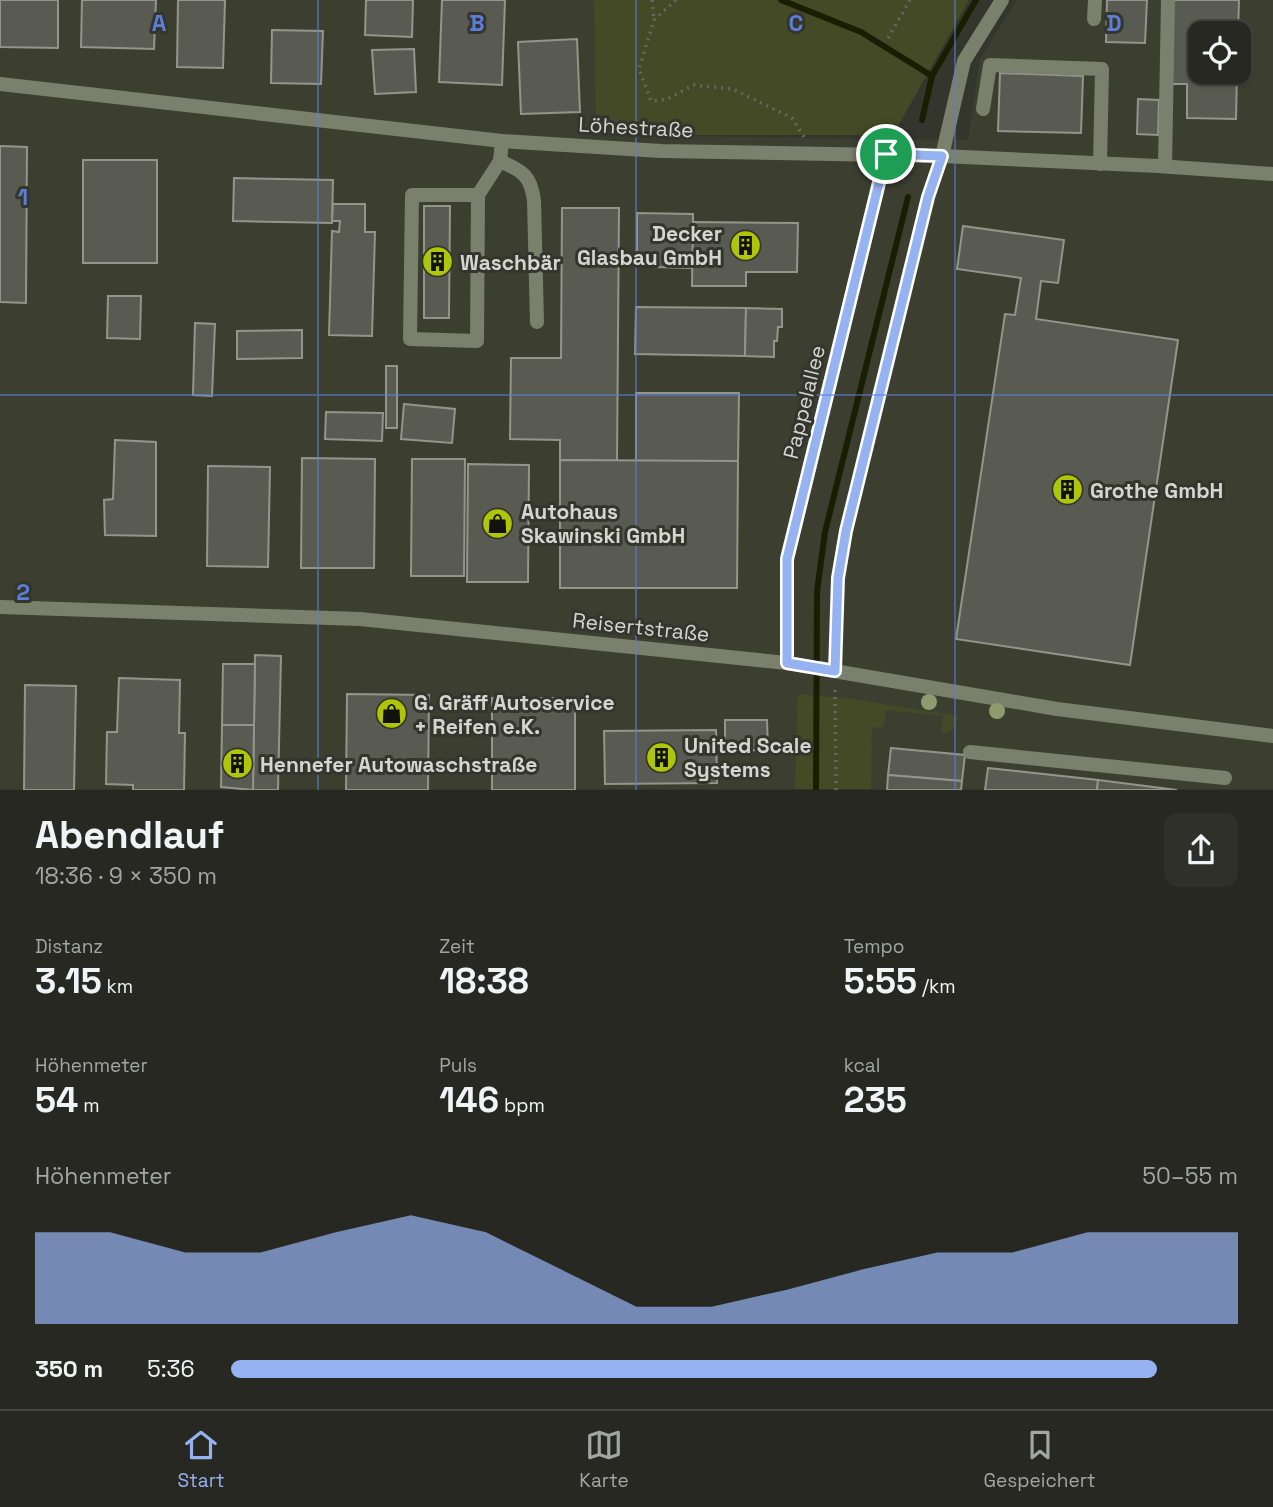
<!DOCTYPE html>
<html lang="de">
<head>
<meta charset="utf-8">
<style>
	:root { --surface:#272822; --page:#2f302a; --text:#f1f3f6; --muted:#a4a6a5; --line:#434440; --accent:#95b2f1 }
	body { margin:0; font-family:"Space Grotesk",sans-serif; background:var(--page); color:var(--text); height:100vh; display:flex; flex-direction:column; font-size:26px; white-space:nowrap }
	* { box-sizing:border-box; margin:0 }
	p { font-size:23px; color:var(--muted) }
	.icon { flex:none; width:38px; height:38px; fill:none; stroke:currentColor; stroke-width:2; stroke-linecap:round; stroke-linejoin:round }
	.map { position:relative; height:790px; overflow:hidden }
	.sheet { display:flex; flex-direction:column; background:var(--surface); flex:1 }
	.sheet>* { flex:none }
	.tools { position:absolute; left:1188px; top:21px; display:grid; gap:14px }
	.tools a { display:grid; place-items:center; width:63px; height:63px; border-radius:14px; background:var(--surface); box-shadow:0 2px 5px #0004,0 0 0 2px var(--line); font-size:35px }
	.pin { position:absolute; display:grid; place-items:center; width:60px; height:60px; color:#fff; margin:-30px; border:4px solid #fff; border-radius:50%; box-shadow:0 2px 7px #0007 }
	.round { display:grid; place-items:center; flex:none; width:74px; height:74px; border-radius:14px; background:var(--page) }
	.summary { display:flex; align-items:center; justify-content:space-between; height:119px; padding:0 35px }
	h1 { font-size:38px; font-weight:700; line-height:52px }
	.stats { display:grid; grid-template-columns:repeat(3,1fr); gap:10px; height:119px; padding:7px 35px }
	.stats div { display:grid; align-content:center }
	.stats b { font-size:35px; font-weight:700 }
	.stats small { font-size:19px; font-weight:400 }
	.stats p { font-size:19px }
	.chart { height:196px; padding:14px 35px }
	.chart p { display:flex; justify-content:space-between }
	.chart svg { width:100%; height:126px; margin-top:7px; fill:var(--accent); opacity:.7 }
	ul { padding:0 35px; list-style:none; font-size:23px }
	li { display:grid; grid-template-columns:112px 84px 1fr; align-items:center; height:52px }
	li i { height:18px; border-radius:9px; background:var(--accent) }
	.dock { display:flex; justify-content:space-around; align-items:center; height:98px; border-top:2px solid var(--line); background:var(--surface); font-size:19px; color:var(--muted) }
	.dock a { display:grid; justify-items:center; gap:4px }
	.dock .current { color:var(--accent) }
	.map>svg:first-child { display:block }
</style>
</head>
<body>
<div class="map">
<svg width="1273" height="790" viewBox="0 0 1273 790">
	<rect width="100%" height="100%" fill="#34362e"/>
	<path fill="#3c3f30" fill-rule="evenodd" d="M0 0H594L596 135 968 140 980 59 1017 0H1273V789H0ZM1200 33H1239V72H1200Z"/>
	<g fill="#434a25">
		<polygon points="594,0 969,0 893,135 596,135"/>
		<path d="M798 694 852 699 958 716C956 726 952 734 941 733L943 716 886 710 884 727 872 728 871 789H795Z"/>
	</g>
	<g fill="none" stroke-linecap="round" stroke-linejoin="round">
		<g stroke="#191e01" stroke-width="6">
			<polyline points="781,0 861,32 932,76 922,120"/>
			<polyline points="932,76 976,0"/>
			<polyline points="816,790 817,591 825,532 908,197"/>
		</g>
	</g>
	<g fill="#595b52" stroke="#93958b" stroke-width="2">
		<polygon points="0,0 58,0 58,48 0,47"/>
		<polygon points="82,0 156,0 154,49 81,47"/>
		<polygon points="178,0 225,0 223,68 177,67"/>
		<polygon points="366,0 413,0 412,37 365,35"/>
		<polygon points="442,0 505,0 502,85 439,82"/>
		<polygon points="1107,0 1147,0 1145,43 1106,42"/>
		<polygon points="1173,0 1239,0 1238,33 1200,33 1200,72 1237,72 1236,119 1187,118 1187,84 1171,84"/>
		<polygon points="272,30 323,31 321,84 271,83"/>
		<polygon points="577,39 580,112 521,114 518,42"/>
		<polygon points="414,49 416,92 375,94 372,50"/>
		<polygon points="1000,73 1083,76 1081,133 998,131"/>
		<polygon points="1138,99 1159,100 1158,135 1137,134"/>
		<polygon points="0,146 27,147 26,303 0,302"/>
		<rect x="83" y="160" width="74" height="103"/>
		<polygon points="234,178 333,180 332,223 233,221"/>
		<polygon points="333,204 365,204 365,232 375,232 372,336 329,335 332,231 339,232 340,221 332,221"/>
		<polygon points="424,206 450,206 449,318 424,318"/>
		<polygon points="562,208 619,208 617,461 560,460 560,440 510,439 511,358 561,358"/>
		<polygon points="637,213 693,214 693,268 654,267 654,254 637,254"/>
		<polygon points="693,222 798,223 797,272 746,272 746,286 692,286"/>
		<polygon points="963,226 1064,240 1058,283 1041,281 1036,319 1178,340 1130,665 956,639 1005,314 1015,315 1021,278 957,269"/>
		<polygon points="108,296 141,296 140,339 107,338"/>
		<polygon points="636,307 746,308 745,356 635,354"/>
		<polygon points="746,308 782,309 782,327 778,327 777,341 774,341 774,357 745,356"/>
		<polygon points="195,323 215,324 212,396 193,395"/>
		<polygon points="302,330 302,358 237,359 237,331"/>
		<rect x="386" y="366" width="11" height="62"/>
		<polygon points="636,393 739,393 738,461 636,461"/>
		<polygon points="404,404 455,409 452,443 401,439"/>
		<polygon points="326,412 383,413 382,441 325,439"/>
		<polygon points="115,440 156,442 156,536 105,535 104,500 113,499"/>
		<polygon points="302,458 375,459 374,568 301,568"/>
		<polygon points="412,459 465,459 464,576 411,576"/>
		<polygon points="560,460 738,461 737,588 560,588"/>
		<polygon points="468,464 529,465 528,582 467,582"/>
		<polygon points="208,466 270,467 268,567 207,566"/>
		<polygon points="255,655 281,656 278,790 253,790"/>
		<polygon points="223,664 255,664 254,725 222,725"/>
		<polygon points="119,678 180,680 179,733 185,733 184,790 133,790 133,785 106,784 107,732 117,732"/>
		<polygon points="25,685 76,686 74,790 24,790"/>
		<polygon points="347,694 429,695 428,790 346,790"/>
		<rect x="492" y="698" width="83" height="92"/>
		<polygon points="725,720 767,720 768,750 725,751"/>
		<polygon points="222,725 254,725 253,790 221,787"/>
		<polygon points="716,730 717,783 605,784 604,731"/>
		<polygon points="891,748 965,755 962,781 888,775"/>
		<polygon points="988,768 1098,780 1097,790 985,790"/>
		<polygon points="888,775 962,781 961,790 887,790"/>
		<polygon points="1098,780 1177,790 1097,790"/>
	</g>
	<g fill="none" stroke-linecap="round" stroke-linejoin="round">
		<g stroke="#656760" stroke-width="3.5" stroke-dasharray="2 5" stroke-linecap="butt">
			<polyline points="652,0 654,20"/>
			<polyline points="676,0 654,20 639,69 651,101 667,99 694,85 733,89 792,118 804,137"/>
			<polyline points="888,38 910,0"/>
			<polyline points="835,654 838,578 846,531 928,197 936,173"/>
			<polyline points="835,690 836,790"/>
		</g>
		<g stroke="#7b806d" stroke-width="14">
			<polyline points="1094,19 1095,0"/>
			<polyline points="983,109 990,65 1102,69 1100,164"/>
			<path d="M500 161C523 171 531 176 534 201L537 322"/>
			<polyline points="1165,166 1168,0"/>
			<polyline points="478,195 412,195 410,339 477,341 478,195 500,161 502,141"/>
			<polyline points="970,752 1225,778"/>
		</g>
		<g stroke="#7b806d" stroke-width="14">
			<polyline points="0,84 502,141 661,151 942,156 1158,166 1273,174"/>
			<polyline points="942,156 964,61 1002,0"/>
			<polyline points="0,607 360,619 787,663 1057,709 1273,736"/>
			<polyline points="787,663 787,559 886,154"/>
		</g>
	</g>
	<g fill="#909a6f">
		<circle cx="929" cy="702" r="8"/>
		<circle cx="997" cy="711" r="8"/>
	</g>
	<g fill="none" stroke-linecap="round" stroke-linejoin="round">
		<defs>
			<polygon id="route" points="886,154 942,156 928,197 846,531 838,578 835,671 787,663 787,559"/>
		</defs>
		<use href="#route" stroke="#fff" stroke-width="14"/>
		<use href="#route" stroke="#95b2f1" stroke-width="9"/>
	</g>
	<path fill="none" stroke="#5d7ed6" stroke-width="2" stroke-opacity="0.55" d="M318 0V790M636 0V790M955 0V790M0 395H1273"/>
	<defs>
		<symbol id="building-disc" viewBox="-11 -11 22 22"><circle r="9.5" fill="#aec509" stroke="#34362e"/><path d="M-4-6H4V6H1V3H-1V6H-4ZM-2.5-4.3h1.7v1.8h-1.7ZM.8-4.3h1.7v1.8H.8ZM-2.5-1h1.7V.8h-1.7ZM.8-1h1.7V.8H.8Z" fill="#111"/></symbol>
		<symbol id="shop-disc" viewBox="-11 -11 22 22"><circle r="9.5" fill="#aec509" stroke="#34362e"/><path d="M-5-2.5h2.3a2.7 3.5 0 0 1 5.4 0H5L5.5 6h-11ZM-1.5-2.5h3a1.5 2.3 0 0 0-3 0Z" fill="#111"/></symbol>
	</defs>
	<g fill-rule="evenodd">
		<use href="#building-disc" x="728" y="228" width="35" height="35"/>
		<use href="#building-disc" x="420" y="244" width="35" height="35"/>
		<use href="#building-disc" x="1050" y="472" width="35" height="35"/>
		<use href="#shop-disc" x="480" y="506" width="35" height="35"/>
		<use href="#shop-disc" x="374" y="696" width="35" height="35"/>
		<use href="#building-disc" x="644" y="740" width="35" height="35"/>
		<use href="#building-disc" x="220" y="746" width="35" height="35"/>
	</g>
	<g text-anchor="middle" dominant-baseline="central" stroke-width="6" stroke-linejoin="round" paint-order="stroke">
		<g font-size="21" fill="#d5d6d1" stroke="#34362e">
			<text transform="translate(636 127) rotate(3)">Löhestraße</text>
			<text transform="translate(804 402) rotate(-76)">Pappelallee</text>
			<text transform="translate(641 627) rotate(6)">Reisertstraße</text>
		</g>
		<g font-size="21" font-weight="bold" fill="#d5d6d1" stroke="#34362e" text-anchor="start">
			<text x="722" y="233" text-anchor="end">Decker<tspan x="722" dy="24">Glasbau GmbH</tspan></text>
			<text x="460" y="262">Waschbär</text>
			<text x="1090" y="490">Grothe GmbH</text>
			<text x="521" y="511">Autohaus<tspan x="521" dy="24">Skawinski GmbH</tspan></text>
			<text x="414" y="702">G. Gräff Autoservice<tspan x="414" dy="24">+ Reifen e.K.</tspan></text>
			<text x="684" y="745">United Scale<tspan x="684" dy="24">Systems</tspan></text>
			<text x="260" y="764">Hennefer Autowaschstraße</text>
		</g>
	</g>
	<g font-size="23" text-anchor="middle" font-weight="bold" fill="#5d7ed6" stroke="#34362e" stroke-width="6" stroke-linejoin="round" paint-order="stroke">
		<text x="159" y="31">A</text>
		<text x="477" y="31">B</text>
		<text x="796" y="31">C</text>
		<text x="1114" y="31">D</text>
		<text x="23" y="205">1</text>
		<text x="23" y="600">2</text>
	</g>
</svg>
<div class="tools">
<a><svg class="icon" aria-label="locate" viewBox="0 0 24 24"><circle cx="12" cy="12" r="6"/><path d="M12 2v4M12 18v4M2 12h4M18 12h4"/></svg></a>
</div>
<div class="pin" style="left:886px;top:154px;background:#1e9e55"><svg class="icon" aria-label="arrive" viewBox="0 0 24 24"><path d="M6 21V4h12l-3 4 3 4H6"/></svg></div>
</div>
<section class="sheet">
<div class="summary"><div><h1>Abendlauf</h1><p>18:36 · 9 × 350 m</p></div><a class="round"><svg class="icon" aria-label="share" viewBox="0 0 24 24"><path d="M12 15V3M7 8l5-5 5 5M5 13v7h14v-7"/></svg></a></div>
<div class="stats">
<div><p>Distanz</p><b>3.15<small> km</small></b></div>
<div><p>Zeit</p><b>18:38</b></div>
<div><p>Tempo</p><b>5:55<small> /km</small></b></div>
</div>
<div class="stats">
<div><p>Höhenmeter</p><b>54<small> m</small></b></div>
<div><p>Puls</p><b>146<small> bpm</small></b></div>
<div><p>kcal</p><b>235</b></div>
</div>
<div class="chart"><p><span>Höhenmeter</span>50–55 m</p>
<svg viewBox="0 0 160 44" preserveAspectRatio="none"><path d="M0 44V12L10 12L20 19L30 19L40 12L50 6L60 12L70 25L80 38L90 38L100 32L110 25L120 19L130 19L140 12L150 12L160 12V44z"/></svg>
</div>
<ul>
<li><b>350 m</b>5:36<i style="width:92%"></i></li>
</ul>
</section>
<nav class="dock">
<a class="current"><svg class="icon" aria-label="home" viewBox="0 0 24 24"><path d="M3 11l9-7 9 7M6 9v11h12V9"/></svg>Start</a>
<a><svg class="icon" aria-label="map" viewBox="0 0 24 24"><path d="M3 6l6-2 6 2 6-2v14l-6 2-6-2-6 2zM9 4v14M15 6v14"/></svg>Karte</a>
<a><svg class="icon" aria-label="saved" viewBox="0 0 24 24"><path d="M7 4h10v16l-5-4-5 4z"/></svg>Gespeichert</a>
</nav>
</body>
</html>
